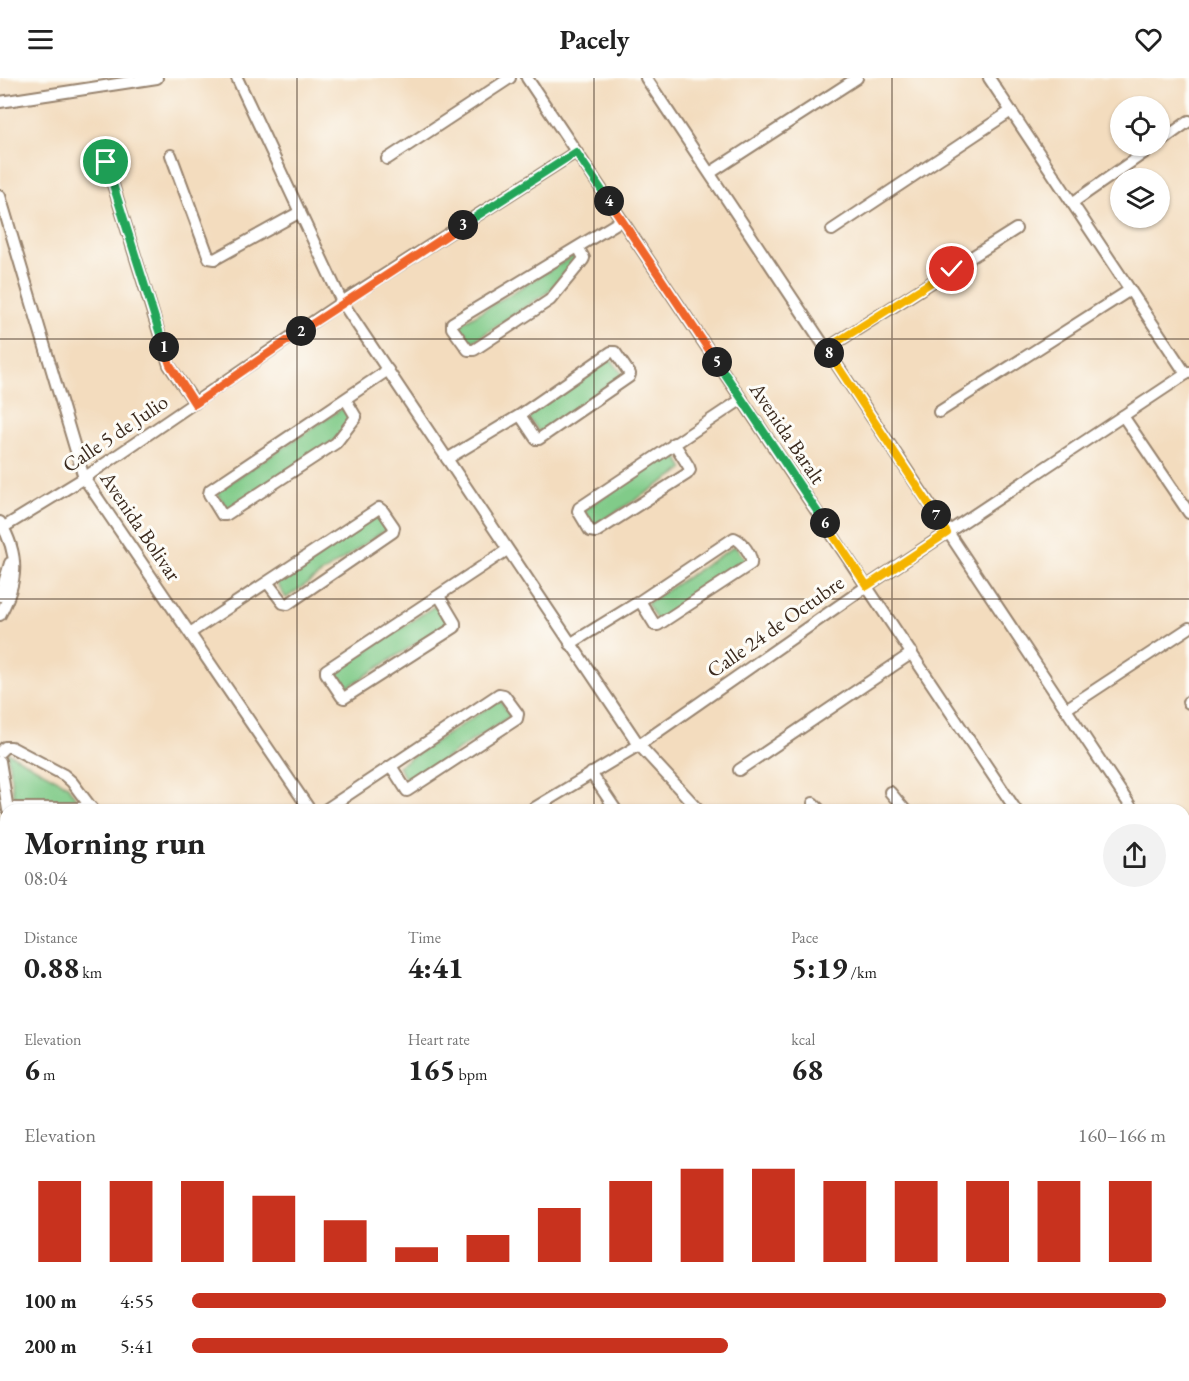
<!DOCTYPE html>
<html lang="en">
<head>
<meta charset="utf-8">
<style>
	:root { --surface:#fff; --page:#f2f2f2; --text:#222; --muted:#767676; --accent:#c8321e }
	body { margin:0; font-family:"EB Garamond",serif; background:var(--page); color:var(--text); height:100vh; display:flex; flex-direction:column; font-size:22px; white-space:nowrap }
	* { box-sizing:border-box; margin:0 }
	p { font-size:20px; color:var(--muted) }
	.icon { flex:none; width:33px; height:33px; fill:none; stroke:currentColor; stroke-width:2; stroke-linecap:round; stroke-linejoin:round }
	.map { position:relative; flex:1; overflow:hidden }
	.drawer { position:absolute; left:0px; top:726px; width:1190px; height:578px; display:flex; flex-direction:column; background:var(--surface); border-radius:18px 18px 0 0; box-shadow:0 2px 4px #0004 }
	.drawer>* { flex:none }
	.fabs { position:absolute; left:1110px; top:18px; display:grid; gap:12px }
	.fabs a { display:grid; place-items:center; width:60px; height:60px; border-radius:50%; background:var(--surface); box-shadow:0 2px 4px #0004; font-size:30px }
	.pin { position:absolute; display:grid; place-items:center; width:51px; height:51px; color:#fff; margin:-26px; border:3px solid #fff; border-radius:50%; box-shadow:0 2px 6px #0007 }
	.km { position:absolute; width:30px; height:30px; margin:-15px; border-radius:50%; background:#222; color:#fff; font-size:16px; line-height:30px; text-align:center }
	.round { display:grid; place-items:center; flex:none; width:63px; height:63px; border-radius:32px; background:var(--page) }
	.head { display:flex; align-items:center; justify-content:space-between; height:102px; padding:0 24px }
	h1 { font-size:33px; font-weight:700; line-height:45px }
	.stats { display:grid; grid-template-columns:repeat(3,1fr); gap:9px; height:102px; padding:6px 24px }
	.stats div { display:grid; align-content:center }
	.stats b { font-size:30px; font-weight:700 }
	.stats small { font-size:16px; font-weight:400 }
	.stats p { font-size:16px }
	.chart { height:168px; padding:12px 24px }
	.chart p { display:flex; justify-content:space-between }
	.chart svg { width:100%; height:108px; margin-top:6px; stroke:var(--accent); stroke-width:6 }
	ul { padding:0 24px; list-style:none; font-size:20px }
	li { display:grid; grid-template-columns:96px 72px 1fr; align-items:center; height:45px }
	li i { height:15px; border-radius:8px; background:var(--accent) }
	header { display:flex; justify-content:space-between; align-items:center; height:78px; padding:0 24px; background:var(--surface); font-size:27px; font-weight:700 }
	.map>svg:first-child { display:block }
</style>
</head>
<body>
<header><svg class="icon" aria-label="menu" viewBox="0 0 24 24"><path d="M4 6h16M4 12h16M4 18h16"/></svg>Pacely<svg class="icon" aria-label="heart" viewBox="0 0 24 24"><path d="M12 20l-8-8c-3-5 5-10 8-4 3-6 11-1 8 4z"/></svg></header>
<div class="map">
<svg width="1189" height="1303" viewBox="0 0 1189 1303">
	<rect width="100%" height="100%" fill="#fdfcf7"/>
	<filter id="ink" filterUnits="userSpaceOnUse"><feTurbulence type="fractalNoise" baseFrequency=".0167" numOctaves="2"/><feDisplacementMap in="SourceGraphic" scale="12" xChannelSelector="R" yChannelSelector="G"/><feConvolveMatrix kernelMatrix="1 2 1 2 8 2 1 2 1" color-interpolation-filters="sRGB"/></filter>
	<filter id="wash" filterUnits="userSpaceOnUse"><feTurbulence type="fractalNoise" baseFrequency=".008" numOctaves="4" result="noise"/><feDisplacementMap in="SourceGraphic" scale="24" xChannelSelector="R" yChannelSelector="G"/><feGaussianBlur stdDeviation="1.35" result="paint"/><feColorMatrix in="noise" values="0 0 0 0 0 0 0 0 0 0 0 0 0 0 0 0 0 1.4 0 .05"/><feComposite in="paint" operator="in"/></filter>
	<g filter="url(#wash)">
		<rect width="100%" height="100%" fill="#f3dcbe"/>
		<g fill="#81cb89" stroke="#5e7a54" stroke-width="1.5">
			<polygon points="573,178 576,182 548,214 471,265 459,247"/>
			<polygon points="611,281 623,297 539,354 526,337"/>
			<polygon points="343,330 351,341 338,360 227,432 217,413"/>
			<polygon points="673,372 684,391 594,448 584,432"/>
			<polygon points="378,437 388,450 286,520 276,504"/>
			<polygon points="735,468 746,482 657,543 647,525"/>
			<polygon points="436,527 448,545 345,611 335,594"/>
			<polygon points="500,622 510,638 408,705 398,688"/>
			<polygon points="7,674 67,707 79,725 15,727"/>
		</g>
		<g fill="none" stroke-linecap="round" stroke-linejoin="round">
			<g stroke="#81b2ed" stroke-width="4">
				<polyline points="1184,905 1189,904"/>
				<polyline points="592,1303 595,1298"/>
			</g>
		</g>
	</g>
	<g filter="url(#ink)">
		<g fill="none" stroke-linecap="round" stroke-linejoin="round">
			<defs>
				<g id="minor">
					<polyline points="237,0 342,224 639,667 699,732"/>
					<polyline points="527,0 1016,732"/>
					<polyline points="646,0 1133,732"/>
					<polyline points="989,0 1186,296"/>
					<polyline points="0,24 157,0"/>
					<polyline points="1160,64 1189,43"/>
					<polyline points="171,77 209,180 215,181 300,134"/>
					<polyline points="387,81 510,0"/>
					<polyline points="106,84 169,287 195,325"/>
					<polyline points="710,95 857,0"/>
					<polyline points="0,118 84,400 310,732"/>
					<polyline points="1072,125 1154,68"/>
					<polyline points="832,152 1011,33"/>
					<polyline points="578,169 584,180 583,182 550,222 474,272 468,272 452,250 452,245 622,142"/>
					<polyline points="826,271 1016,151"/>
					<polyline points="346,322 356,339 336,365 226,437 222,437 209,416 210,412 388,292"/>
					<polyline points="939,334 1130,212"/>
					<polyline points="1123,338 1189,435"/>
					<polyline points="674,365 689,389 690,392 687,396 596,454 590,453 578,433 579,430 742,321"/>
					<polyline points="447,381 520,337 611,274 615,274 630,296 629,299 539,361 536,361 520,337"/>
					<polyline points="4,449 84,400 342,224 576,74"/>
					<polyline points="0,518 10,485"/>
					<polyline points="439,518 455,545 455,549 344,620 342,619 326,595 326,592 507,472"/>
					<path d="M0 537C18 504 20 477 0 444"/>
					<polyline points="190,555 379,430 383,433 394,449 393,454 288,526 283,525 267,504"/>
					<path d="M570 566 640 523 734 460C742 463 753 478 751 486L658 547H655L640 523"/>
					<polyline points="1188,624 1189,625"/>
					<polyline points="1066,631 1189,550"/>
					<polyline points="0,674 5,669 11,669 64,697 72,704 93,732"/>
					<polyline points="0,683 8,732"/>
					<polyline points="739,692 912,575"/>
					<polyline points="591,695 616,732"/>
					<polyline points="890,714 905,732"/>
					<polyline points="813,725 820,732"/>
					<polyline points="8,730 92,730"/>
					<polyline points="325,732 499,616 504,617 518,636 517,641 407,713 391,688"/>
					<polyline points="531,732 639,667 867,508 1189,294"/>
					<polyline points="1184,807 1189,815"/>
					<polyline points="0,827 6,827"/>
					<polyline points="0,906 6,907"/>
					<polyline points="1184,981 1189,987"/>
					<polyline points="0,1018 6,1040"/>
					<polyline points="1184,1081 1189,1085"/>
					<polyline points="0,1101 6,1102"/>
					<polyline points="1184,1114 1189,1107"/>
					<polyline points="0,1236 6,1237"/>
					<polyline points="1184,1276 1189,1279"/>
					<polyline points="1184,1293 1188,1303"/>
					<polyline points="423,1298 426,1303"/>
					<polyline points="501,1298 503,1303"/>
					<polyline points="835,1298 836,1303"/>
					<polyline points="20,1303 20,1298"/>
					<polyline points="109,1303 110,1298"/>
					<polyline points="754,1303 758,1298"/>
				</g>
			</defs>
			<use href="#minor" stroke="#97836e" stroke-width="14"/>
			<use href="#minor" stroke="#fff" stroke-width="10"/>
		</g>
	</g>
	<g fill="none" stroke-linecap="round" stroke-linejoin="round" filter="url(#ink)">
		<defs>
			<polyline id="split-1" points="106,84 164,269"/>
			<polyline id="split-2" points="164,269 170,287 195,326 301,253"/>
			<polyline id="split-3" points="301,253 463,147"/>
			<polyline id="split-4" points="463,147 576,74 609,123"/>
			<polyline id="split-5" points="609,123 717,284"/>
			<polyline id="split-6" points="717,284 825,445"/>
			<polyline id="split-7" points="825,445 867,508 947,455 936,437"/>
			<polyline id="split-8" points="829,275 936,437"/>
			<polyline id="split-9" points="829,275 826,271 952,191"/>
		</defs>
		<use href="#split-1" stroke="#fff" stroke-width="12"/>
		<use href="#split-2" stroke="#fff" stroke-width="12"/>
		<use href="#split-3" stroke="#fff" stroke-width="12"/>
		<use href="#split-4" stroke="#fff" stroke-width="12"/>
		<use href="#split-5" stroke="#fff" stroke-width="12"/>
		<use href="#split-6" stroke="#fff" stroke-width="12"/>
		<use href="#split-7" stroke="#fff" stroke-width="12"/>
		<use href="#split-8" stroke="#fff" stroke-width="12"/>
		<use href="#split-9" stroke="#fff" stroke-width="12"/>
		<use href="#split-1" stroke="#22a559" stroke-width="8"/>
		<use href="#split-2" stroke="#f0652b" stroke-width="8"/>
		<use href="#split-3" stroke="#f0652b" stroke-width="8"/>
		<use href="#split-4" stroke="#22a559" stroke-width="8"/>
		<use href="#split-5" stroke="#f0652b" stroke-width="8"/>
		<use href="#split-6" stroke="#22a559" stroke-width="8"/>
		<use href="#split-7" stroke="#f5b400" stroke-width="8"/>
		<use href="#split-8" stroke="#f5b400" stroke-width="8"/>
		<use href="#split-9" stroke="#f5b400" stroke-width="8"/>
	</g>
	<path fill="none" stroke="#3b2a1e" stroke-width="1.5" stroke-opacity="0.55" d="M297 0V732M594 0V732M892 0V732M0 261H1189M0 521H1189M0 782H6M1184 782H1189M0 1042H6M1184 1042H1189M297 1298V1303M594 1298V1303M892 1298V1303"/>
	<g text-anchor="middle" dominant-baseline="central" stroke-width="6" stroke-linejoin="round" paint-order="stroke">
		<g font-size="21" fill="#3b2a1e" stroke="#fdfcf7">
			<text transform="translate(115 355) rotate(-34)">Calle 5 de Julio</text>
			<text transform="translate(788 355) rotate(56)">Avenida Baralt</text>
			<text transform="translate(141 448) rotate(56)">Avenida Bolivar</text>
			<text transform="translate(775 548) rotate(-35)">Calle 24 de Octubre</text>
		</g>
	</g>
</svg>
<div class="fabs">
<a><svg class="icon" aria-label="locate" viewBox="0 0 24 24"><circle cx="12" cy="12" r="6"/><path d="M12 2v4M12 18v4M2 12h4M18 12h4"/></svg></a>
<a><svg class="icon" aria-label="layers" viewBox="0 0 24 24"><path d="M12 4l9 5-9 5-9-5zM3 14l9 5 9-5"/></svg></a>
</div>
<div class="pin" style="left:106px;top:84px;background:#1e9e55"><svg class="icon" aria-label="arrive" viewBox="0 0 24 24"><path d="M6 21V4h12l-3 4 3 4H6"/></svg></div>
<div class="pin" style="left:952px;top:191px;background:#d93025"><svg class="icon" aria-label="check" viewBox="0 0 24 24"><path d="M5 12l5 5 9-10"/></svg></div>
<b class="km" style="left:164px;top:269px">1</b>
<b class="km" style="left:301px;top:253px">2</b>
<b class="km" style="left:463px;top:147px">3</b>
<b class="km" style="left:609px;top:123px">4</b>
<b class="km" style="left:717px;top:284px">5</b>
<b class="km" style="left:825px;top:445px">6</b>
<b class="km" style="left:936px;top:437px">7</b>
<b class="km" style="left:829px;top:275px">8</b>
<section class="drawer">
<div class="head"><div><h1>Morning run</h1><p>08:04</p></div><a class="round"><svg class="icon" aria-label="share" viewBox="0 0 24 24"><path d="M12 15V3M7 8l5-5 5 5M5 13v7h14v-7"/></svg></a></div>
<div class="stats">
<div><p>Distance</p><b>0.88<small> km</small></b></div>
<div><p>Time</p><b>4:41</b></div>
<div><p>Pace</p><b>5:19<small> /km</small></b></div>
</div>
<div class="stats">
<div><p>Elevation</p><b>6<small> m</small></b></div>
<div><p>Heart rate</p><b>165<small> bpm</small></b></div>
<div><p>kcal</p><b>68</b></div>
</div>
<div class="chart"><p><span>Elevation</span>160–166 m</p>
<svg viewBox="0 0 160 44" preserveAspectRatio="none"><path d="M5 44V11M15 44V11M25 44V11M35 44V17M45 44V27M55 44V38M65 44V33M75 44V22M85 44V11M95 44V6M105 44V6M115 44V11M125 44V11M135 44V11M145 44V11M155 44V11"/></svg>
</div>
<ul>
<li><b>100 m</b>4:55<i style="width:100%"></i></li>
<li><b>200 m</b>5:41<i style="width:55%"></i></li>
</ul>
</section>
</div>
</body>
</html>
